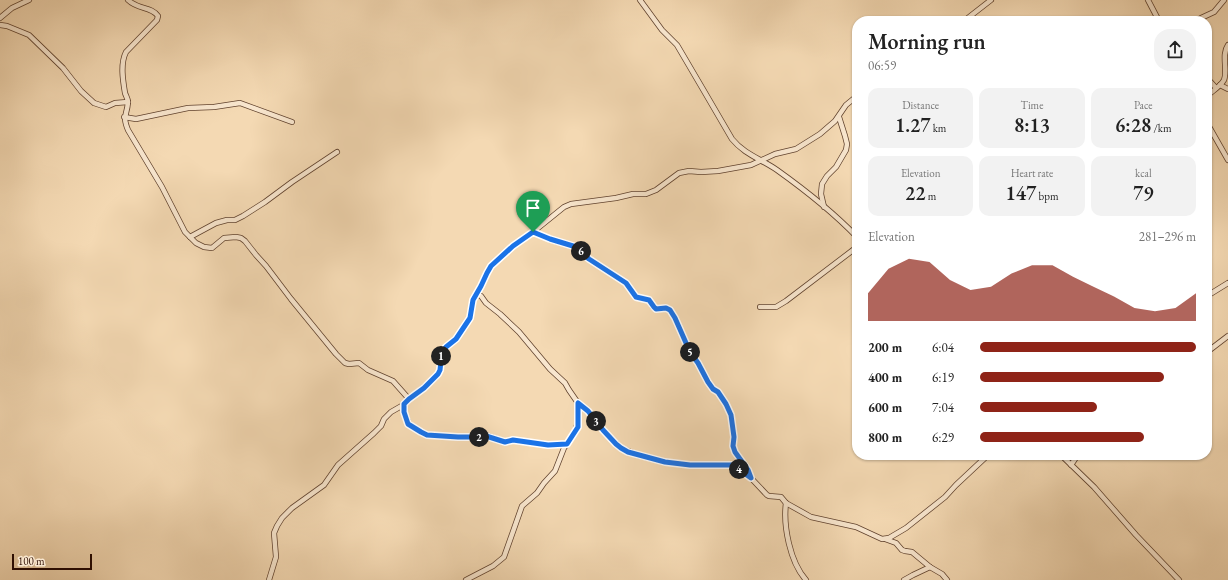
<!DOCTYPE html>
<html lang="en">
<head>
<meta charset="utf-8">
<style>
	:root { --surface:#fff; --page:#f2f2f2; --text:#222; --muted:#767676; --accent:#8f2418 }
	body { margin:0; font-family:"EB Garamond",serif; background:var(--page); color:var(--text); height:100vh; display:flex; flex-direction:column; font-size:15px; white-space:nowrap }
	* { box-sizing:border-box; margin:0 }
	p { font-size:13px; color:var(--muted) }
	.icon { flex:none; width:22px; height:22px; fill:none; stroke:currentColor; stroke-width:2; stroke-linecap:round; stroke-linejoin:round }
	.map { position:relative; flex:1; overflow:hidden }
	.panel { position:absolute; left:852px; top:16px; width:360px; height:444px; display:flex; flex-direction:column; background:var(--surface); border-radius:16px; box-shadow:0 1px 3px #0004 }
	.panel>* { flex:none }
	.scale { position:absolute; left:12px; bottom:10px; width:80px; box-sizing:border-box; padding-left:4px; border:2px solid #2f0f02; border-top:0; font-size:11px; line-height:14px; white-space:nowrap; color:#2f0f02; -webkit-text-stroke:3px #f8e6ce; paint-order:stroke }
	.pin { position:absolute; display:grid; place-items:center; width:34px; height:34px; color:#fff; margin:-41px -17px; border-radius:50% 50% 50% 0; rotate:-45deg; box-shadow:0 0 4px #0007 }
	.pin .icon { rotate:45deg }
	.km { position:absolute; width:20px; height:20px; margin:-10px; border-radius:50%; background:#222; color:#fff; font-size:11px; line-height:20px; text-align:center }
	.round { display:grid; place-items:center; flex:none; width:42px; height:42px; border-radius:16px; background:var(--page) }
	.headline { display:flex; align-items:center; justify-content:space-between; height:68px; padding:0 16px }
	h1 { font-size:22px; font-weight:600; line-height:30px }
	.metrics { display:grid; grid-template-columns:repeat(3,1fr); gap:6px; height:68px; padding:4px 16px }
	.metrics div { display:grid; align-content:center; border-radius:10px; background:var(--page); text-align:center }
	.metrics b { font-size:20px; font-weight:600 }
	.metrics small { font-size:11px; font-weight:400 }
	.metrics p { font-size:11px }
	.chart { height:112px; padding:8px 16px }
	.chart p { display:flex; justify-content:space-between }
	.chart svg { width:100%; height:72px; margin-top:4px; fill:var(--accent); opacity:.7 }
	ul { padding:0 16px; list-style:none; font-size:13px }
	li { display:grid; grid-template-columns:64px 48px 1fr; align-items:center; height:30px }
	li i { height:10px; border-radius:5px; background:var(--accent) }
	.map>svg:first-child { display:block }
</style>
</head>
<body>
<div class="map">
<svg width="1228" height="580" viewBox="0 0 1228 580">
	<rect width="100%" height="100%" fill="#f4d9b3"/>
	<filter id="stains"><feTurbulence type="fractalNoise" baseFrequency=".005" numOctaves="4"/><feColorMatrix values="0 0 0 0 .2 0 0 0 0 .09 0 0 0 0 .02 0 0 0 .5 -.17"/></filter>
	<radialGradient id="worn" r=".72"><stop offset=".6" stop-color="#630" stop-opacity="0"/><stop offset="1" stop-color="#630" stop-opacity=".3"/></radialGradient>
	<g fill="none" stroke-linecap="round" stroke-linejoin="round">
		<defs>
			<g id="street">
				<path d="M128 0C138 10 151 6 158 16L157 20 126 52C120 64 123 81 125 93 126 96 128 99 128 102 127 116 122 115 128 130L162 187 185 232 196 243 204 247 212 248 224 238 236 237 241 238 245 241 256 255 266 266 291 299 336 354 345 363 349 364 359 363 368 370 393 381 409 399"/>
				<path d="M640 0 662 30 677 45 704 91 732 139C744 154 761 159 777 170 805 190 833 212 857 237"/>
				<polyline points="1148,0 1159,21"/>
				<polyline points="0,18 12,8 29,0"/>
				<polyline points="964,21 991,0"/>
				<polyline points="1197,21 1201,18 1214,12 1224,0"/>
				<polyline points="0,25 7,26 29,35 63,68 81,91 94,103 106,107 115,103 128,102"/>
				<polyline points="1207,78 1216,88"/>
				<polyline points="1220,85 1228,89"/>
				<path d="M1207 96C1212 91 1220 87 1224 80 1228 70 1221 55 1228 45"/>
				<polyline points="124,117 136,119 188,108 214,107 240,103 292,122"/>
				<polyline points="1207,123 1228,160"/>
				<polyline points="824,207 821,194 822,184 827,176 836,167 846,150 847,144 845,136 839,117"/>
				<polyline points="533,232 549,239 573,246 589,259 626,283 636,297 649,300 653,307 656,309 667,308 670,310 675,318 690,352 698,363 708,382 713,389 718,392 726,404 731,415 734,437 733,446 735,452 748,470 750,477"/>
				<polyline points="190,237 216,223 227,220 235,220 243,216 265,202 292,182 337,152"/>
				<polyline points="476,294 481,296 486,303 500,314 519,332 550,369 565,383 569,390 578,403 588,411 603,430 621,448 638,455 665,462 690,465 733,465 751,478 767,495 769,496 781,497 786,503 811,517 856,527 882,539 889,538 906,528 945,497 956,485 988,455"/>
				<polyline points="1207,296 1228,283"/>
				<polyline points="760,307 776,307 786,301 857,247"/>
				<polyline points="1207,352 1228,336"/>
				<polyline points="405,404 404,412 409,424 421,432 427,435 458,437 481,437 486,435 505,442 513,440 548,445 567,444"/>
				<polyline points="1061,455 1094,487 1136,535 1179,580"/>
				<polyline points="1071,465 1075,459 1079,455"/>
				<path d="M786 503C783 526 790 562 806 580"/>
				<polyline points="885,539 896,543 902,550 905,551 912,552 930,567 942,574 947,580"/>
				<polyline points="269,580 276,557 274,533 277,526 282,518 292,508 324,485 338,465 374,433 381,426 384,419 391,412 405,404 409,399 435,378 440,370 442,352 446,347 456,339 470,318 473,300 481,286 487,273 491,266 513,246 533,232 564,207 571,204 616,198 633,194 646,194 656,190 679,173 689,171 701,172 718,171 751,165 775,154 796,149 820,134 835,121 846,105 857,96"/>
				<polyline points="466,580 493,566 504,557 522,506 537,493 544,483 555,471 564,448 576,431 578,418 578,403"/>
				<polyline points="904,580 913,575 930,567"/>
			</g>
		</defs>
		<use href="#street" stroke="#60422e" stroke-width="6"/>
		<use href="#street" stroke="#f8e6ce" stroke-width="4.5"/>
	</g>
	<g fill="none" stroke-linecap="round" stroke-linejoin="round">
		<defs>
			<polygon id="route" points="533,232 550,239 573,246 589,259 626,283 636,297 649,300 654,307 656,309 666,308 670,310 675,318 690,352 698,363 708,382 713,389 718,392 726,404 731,415 734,437 733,446 735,452 748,470 751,478 733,465 690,465 665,462 628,452 621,448 616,444 603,430 588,411 578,403 578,427 567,444 548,445 513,440 505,442 486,436 481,437 458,437 427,435 421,432 408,424 404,412 404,404 409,399 424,388 438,374 440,370 442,352 446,347 456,339 470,318 473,300 481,286 487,273 491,266 513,246"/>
		</defs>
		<use href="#route" stroke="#fff" stroke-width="8"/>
		<use href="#route" stroke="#1a73e8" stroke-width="5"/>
	</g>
	<rect width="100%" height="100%" filter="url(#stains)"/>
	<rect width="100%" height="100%" fill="url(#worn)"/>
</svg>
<div class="scale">100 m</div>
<div class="pin" style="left:533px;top:232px;background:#1e9e55"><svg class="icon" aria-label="arrive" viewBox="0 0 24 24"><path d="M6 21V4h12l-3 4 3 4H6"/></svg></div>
<b class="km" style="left:441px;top:356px">1</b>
<b class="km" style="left:479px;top:437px">2</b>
<b class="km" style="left:596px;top:421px">3</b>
<b class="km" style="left:739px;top:469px">4</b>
<b class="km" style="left:690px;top:352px">5</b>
<b class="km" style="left:581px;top:251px">6</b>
<section class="panel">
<div class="headline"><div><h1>Morning run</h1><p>06:59</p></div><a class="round"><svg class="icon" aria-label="share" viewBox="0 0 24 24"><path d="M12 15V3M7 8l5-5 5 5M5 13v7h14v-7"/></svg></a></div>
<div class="metrics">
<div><p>Distance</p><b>1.27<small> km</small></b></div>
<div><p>Time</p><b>8:13</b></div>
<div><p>Pace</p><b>6:28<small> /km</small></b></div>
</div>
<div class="metrics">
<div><p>Elevation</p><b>22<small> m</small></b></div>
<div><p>Heart rate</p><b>147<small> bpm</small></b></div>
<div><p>kcal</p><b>79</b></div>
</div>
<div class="chart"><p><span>Elevation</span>281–296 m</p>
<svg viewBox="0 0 160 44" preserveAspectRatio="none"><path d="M0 44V27L10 12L20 6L30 8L40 19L50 25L60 23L70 15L80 10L90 10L100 17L110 23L120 29L130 36L140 38L150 36L160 27V44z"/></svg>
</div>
<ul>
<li><b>200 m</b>6:04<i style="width:100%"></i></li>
<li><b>400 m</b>6:19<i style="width:85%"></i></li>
<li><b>600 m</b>7:04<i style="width:54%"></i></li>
<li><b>800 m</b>6:29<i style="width:76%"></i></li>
</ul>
</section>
</div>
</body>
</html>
